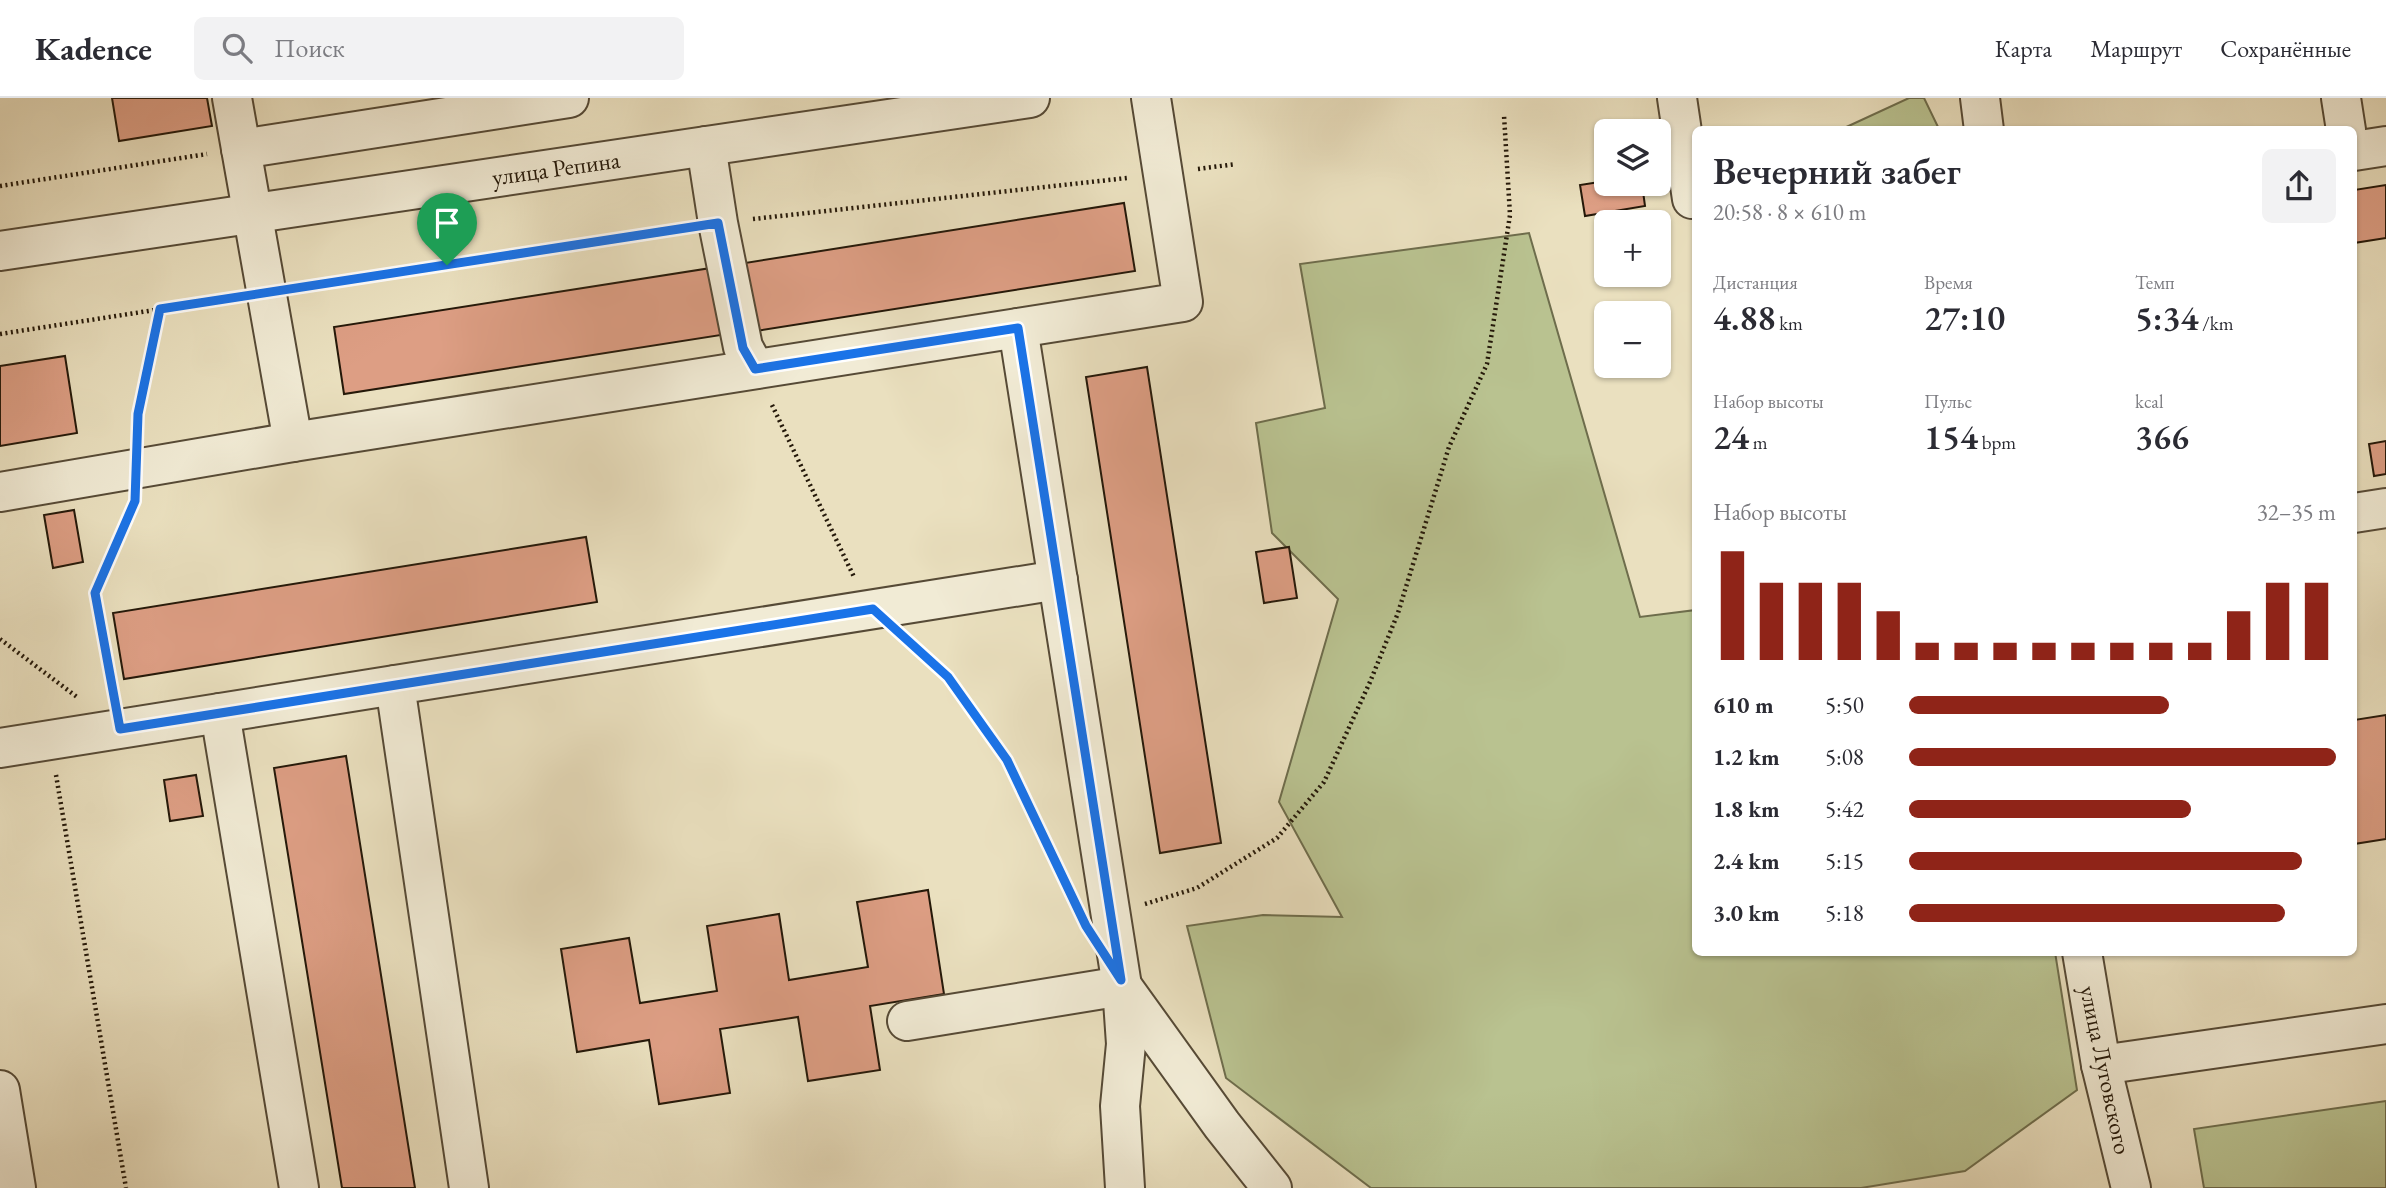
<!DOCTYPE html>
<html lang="ru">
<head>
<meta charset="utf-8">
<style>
	:root { --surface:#fff; --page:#f2f2f3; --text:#2b2b33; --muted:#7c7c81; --line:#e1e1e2; --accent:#8f2418 }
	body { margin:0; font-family:"EB Garamond",serif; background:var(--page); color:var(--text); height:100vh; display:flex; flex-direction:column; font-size:26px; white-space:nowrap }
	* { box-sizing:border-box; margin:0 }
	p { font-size:23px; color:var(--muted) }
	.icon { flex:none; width:38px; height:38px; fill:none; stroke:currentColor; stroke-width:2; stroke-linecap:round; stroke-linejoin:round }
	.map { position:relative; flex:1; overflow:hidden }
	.side { position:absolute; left:1692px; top:28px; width:665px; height:830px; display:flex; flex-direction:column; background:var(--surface); border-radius:10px; box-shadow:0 2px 5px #0004 }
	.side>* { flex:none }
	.buttons { position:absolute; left:1594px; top:21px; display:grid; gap:14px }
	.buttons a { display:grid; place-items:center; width:77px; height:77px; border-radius:10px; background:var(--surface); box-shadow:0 2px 5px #0004; font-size:35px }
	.pin { position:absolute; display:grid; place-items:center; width:60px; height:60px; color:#fff; margin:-72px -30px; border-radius:50% 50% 50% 0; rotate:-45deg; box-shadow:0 0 7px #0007 }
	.pin .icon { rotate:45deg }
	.round { display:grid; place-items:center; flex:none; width:74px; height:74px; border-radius:10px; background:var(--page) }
	.overview { display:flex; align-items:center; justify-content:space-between; height:119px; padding:0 21px }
	h1 { font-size:38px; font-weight:600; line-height:52px }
	.stats { display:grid; grid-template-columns:repeat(3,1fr); gap:10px; height:119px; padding:7px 21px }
	.stats div { display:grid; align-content:center }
	.stats b { font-size:35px; font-weight:600 }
	.stats small { font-size:19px; font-weight:400 }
	.stats p { font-size:19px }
	.chart { height:196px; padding:14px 21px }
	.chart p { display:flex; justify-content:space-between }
	.chart svg { width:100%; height:126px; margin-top:7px; stroke:var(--accent); stroke-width:6 }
	ul { padding:0 21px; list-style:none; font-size:23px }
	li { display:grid; grid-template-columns:112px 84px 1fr; align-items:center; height:52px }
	li i { height:18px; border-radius:9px; background:var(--accent) }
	header { display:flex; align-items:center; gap:42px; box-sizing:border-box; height:98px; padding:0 35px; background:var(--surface); border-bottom:2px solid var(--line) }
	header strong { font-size:33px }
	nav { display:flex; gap:38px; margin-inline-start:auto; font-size:24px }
	.search { width:490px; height:63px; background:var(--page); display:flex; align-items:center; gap:18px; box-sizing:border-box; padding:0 24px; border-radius:10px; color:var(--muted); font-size:26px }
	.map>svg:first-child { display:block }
</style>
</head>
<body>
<header>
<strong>Kadence</strong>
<div class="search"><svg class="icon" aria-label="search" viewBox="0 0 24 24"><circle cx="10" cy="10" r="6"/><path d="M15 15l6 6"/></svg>Поиск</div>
<nav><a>Карта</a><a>Маршрут</a><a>Сохранённые</a></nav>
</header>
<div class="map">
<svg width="2386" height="1090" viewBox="0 0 2386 1090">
	<rect width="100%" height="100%" fill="#eae0bf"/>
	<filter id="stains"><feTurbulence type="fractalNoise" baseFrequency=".00286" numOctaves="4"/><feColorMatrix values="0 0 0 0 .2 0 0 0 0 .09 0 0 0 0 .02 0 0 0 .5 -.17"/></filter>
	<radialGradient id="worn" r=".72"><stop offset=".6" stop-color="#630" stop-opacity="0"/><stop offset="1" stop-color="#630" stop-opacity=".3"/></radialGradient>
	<g fill="#b9c290" stroke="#6e6d4c" stroke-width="2">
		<polygon points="1909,0 1924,0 1939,31 1842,31"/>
		<polygon points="1529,135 1640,519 1696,512 1696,854 2055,854 2077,992 1965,1073 1861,1090 1371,1090 1226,980 1187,828 1263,817 1342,819 1279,704 1338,501 1272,435 1256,325 1325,310 1300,166"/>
		<polygon points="2386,1003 2386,1090 2204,1090 2194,1031"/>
	</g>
	<g fill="#dd9e84" stroke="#241809" stroke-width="2">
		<polygon points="112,0 207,0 212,28 119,43"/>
		<polygon points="1606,83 1606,86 1642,86 1645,108 1585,118 1580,87"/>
		<polygon points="2386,87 2386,140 2354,145 2354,92"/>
		<polygon points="1124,105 1135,173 756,233 745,165"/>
		<polygon points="711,170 721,237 344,296 334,229"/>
		<polygon points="65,258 77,335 0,348 0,268"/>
		<polygon points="1147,269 1221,745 1160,755 1086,279"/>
		<polygon points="2386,343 2386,376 2374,378 2369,346"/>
		<polygon points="74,412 83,464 53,470 44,417"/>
		<polygon points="586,439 597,504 124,581 113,515"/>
		<polygon points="1289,449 1297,500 1264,505 1256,454"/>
		<polygon points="2386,617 2386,741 2354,746 2354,622"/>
		<polygon points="346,658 415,1090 342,1090 274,670"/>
		<polygon points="196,677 203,718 170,723 164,682"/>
		<polygon points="928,792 944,896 870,908 880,972 808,983 798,919 720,931 730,995 659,1006 649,942 577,954 561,851 629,840 640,905 717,893 707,828 779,816 789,882 868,869 857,804"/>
	</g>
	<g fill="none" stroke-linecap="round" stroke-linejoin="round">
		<defs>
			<g id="minor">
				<polyline points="232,0 293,344"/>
				<polyline points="1677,0 1692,101"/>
				<polyline points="1980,0 1984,32"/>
				<polyline points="2341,0 2346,32"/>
				<polyline points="706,48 718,125 743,249 755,271"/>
				<polyline points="241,51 569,0"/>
				<polyline points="2354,53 2386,48"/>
				<polyline points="0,153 1030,0"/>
				<polyline points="1018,230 1122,888 1126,946 1120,1008 1125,1090"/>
				<polyline points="0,394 293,344 1183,204 1151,0"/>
				<polyline points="2354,415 2386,410"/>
				<polyline points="220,615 299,1090"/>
				<polyline points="0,650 395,587"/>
				<polyline points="2082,854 2101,967 2131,1090"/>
				<polyline points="907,923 1122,888 1222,1027 1272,1090"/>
				<polyline points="2101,967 2386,926"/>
				<polyline points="0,992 16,1090"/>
				<polyline points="469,1090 395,587 1058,482"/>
			</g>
		</defs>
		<use href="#minor" stroke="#564a36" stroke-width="42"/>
		<g stroke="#241809" stroke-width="4.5" stroke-dasharray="2 3.5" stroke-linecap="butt">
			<polyline points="1198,71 1236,66"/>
			<polyline points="0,88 207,56"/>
			<polyline points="753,121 1127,80"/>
			<polyline points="303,189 682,131"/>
			<polyline points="0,236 232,200"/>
			<polyline points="772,307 854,479"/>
			<polyline points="138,332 138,316 160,211"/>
			<polyline points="0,541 77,599"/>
			<polyline points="908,544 948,579 1007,662 1066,786"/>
			<polyline points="114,595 95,495 132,410"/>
			<polyline points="56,677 126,1090"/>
			<polyline points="1145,806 1197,790 1277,740 1324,684 1370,584 1398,515 1449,349 1487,266 1510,117 1504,17"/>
		</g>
		<use href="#minor" stroke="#f1ebd5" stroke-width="38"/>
	</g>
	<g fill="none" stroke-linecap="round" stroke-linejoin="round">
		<defs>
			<polygon id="route" points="718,125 743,250 755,271 1018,230 1121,882 1086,828 1007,662 948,579 873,511 120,631 95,495 135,403 138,316 160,211"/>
		</defs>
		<use href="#route" stroke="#fff" stroke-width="14"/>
		<use href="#route" stroke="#1a73e8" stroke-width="9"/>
	</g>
	<g text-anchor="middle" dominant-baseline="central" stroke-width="5" stroke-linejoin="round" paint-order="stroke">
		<g font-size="24" fill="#241809" stroke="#f1ebd5">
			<text transform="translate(556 70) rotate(-8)">улица Репина</text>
			<text transform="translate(2106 972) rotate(78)">улица Луговского</text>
		</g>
	</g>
	<rect width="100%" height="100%" filter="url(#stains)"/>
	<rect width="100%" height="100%" fill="url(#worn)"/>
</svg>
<div class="buttons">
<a><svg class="icon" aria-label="layers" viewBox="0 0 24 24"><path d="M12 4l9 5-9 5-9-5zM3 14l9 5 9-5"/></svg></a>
<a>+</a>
<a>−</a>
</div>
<div class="pin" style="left:447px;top:167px;background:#1e9e55"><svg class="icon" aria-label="arrive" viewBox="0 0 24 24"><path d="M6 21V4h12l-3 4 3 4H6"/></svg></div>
<section class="side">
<div class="overview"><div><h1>Вечерний забег</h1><p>20:58 · 8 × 610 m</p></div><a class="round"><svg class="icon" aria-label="share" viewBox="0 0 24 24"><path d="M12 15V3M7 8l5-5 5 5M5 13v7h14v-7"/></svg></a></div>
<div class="stats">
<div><p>Дистанция</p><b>4.88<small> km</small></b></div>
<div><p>Время</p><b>27:10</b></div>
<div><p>Темп</p><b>5:34<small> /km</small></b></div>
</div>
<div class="stats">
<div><p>Набор высоты</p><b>24<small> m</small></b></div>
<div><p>Пульс</p><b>154<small> bpm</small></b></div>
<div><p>kcal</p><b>366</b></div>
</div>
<div class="chart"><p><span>Набор высоты</span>32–35 m</p>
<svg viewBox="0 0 160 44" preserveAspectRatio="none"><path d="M5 44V6M15 44V17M25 44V17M35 44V17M45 44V27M55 44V38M65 44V38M75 44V38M85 44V38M95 44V38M105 44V38M115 44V38M125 44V38M135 44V27M145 44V17M155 44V17"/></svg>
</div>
<ul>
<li><b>610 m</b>5:50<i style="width:61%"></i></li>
<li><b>1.2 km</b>5:08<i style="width:100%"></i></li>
<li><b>1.8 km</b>5:42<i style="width:66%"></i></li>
<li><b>2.4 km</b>5:15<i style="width:92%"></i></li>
<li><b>3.0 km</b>5:18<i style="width:88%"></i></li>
</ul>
</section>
</div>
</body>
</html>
